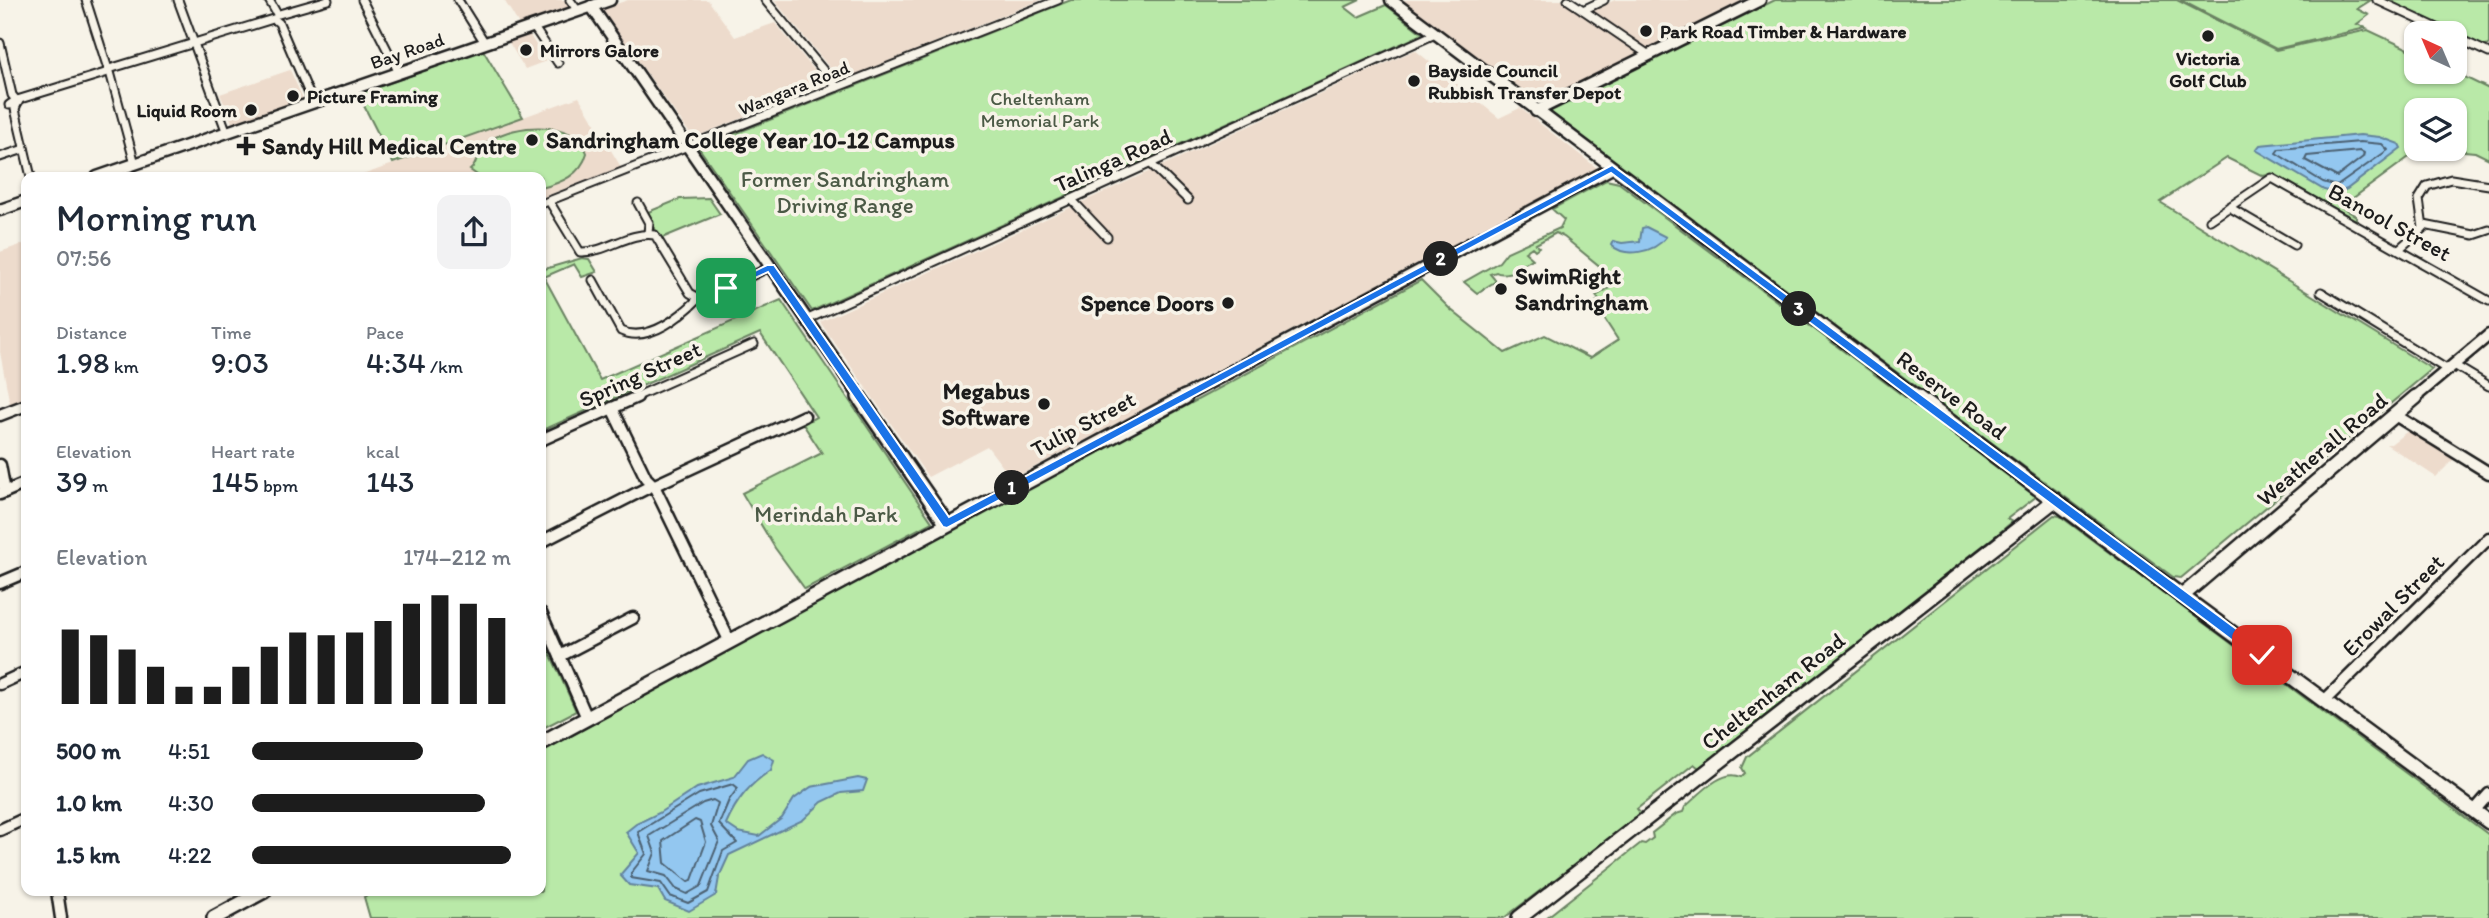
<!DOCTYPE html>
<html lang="en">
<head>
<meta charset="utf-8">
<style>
	:root { --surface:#fff; --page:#f2f2f3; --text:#1f2937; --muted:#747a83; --accent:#1c1c1c }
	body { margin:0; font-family:Itim,sans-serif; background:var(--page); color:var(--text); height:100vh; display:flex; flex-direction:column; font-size:26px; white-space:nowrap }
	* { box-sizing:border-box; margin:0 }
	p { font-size:23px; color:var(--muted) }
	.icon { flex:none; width:38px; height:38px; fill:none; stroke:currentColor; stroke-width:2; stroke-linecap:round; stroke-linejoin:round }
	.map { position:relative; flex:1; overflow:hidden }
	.details { position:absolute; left:21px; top:172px; width:525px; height:724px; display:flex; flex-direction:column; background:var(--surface); border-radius:14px; box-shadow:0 2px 5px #0004 }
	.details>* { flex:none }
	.needle { width:46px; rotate:316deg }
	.buttons { position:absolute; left:2404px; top:21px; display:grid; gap:14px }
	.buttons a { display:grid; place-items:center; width:63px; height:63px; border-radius:14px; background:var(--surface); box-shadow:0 2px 5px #0004; font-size:35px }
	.pin { position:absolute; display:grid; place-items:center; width:60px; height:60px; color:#fff; margin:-30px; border-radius:14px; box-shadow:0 4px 10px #0006 }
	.km { position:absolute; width:35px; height:35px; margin:-18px; border-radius:50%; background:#222; color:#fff; font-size:19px; line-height:35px; text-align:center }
	.round { display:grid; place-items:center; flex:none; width:74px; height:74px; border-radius:14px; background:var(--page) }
	.overview { display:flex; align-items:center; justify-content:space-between; height:119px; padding:0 35px }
	h1 { font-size:38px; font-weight:600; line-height:52px }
	.stats { display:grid; grid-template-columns:repeat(3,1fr); gap:10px; height:119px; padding:7px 35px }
	.stats div { display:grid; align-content:center }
	.stats b { font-size:30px; font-weight:600 }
	.stats small { font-size:19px; font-weight:400 }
	.stats p { font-size:19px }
	.chart { height:196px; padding:14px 35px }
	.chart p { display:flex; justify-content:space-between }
	.chart svg { width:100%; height:126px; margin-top:7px; stroke:var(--accent); stroke-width:6 }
	ul { padding:0 35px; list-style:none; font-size:23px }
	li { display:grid; grid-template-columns:112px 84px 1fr; align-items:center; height:52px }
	li i { height:18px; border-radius:9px; background:var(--accent) }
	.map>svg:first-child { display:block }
</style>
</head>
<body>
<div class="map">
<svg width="2489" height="918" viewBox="0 0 2489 918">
	<rect width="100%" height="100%" fill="#f7f3e8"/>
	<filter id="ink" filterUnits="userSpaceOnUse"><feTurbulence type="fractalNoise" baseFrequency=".0143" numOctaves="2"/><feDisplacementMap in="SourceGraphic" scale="14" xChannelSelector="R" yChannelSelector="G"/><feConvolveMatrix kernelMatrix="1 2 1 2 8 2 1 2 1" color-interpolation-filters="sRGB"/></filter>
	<g filter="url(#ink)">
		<g fill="#eddbcc">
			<polygon points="504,0 566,0 572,8 520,26"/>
			<polygon points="628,0 708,0 735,37 775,23 826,84 693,138 601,9"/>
			<polygon points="774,0 1041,0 844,79 838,78"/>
			<polygon points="1401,0 1564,0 1579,10 1577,12 1582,15 1615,0 1747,0 1536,103"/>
			<polygon points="529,34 546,61 525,69 508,41"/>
			<polygon points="1415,50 1499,118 1520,108 1597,168 1012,479 987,446 928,477 820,322"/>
			<polygon points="290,70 304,101 233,125 220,94"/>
			<polygon points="579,97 621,167 541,198 541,177 357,177"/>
			<polygon points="26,243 26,399 10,405 0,352 0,252"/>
			<polygon points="2409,430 2455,458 2436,477 2386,444 2391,444"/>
		</g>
		<g fill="#b9e9a8" stroke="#6a8262" stroke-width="2">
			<polygon points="1071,0 1360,0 1345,7 1358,17 1386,5 1423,34 812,311 699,148"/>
			<polygon points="1775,0 2177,0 2276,50 2368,30 2417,53 2417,72 2454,72 2489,89 2489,159 2475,152 2442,149 2455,149 2455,110 2417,110 2417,149 2420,149 2341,207 2356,216 2356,220 2272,174 2263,176 2227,158 2160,202 2432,369 2181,578 2173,577 1547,113"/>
			<polygon points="2180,0 2371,0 2357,9 2369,15 2357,24 2366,28 2276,49"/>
			<polygon points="2383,0 2489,0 2489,44 2485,47"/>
			<polygon points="483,50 523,117 393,163 358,94"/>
			<path d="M527 128C549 126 579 129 587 153 581 175 561 183 541 188V177H480L470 170C478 164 475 158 480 150 489 136 512 130 527 128Z"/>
			<path d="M1606 180 1619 183 2037 496 2007 519 2012 522 1999 533 1699 768 1694 764 1637 809 1641 814 1504 918H370L364 897 374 891H541V752L934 539 951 526 1169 415 1421 280 1450 309 1505 353 1545 335 1590 358 1618 340 1594 303 1599 300 1596 296 1619 282 1564 237 1556 233 1536 244 1539 247 1535 250 1532 247 1525 252 1533 259 1512 269 1514 271C1510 273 1500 275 1496 272L1490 274 1496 281 1477 293 1464 282 1499 262 1507 252 1560 228 1564 220 1552 209Z"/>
			<polygon points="709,198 720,214 662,238 653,227 648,212 680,199"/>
			<polygon points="582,258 589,259 597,272 582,277 574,264 544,277 600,380 781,300 932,522 805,589 775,548 742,493 822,453 803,424 816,417 760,333 541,431 541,270"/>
			<path d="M2054 515 2060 516 2489 835V918H1546L1641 843 1645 844 1653 838 1652 833 1676 814 1683 812 1685 807C1699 795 1722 768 1741 777L1745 773 1742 768 1747 757Z"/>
			<polygon points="541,633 576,711 541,729"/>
		</g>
		<g fill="#93c7f0" stroke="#63839b" stroke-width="2">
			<polygon points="2360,135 2380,137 2399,144 2401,148 2347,189 2337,193 2324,190 2256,150 2260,145"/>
			<path d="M1646 227 1666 237C1654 253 1625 258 1611 245L1613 241 1622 243 1640 241 1642 228Z"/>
			<path d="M762 753 774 760 771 770C749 785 737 799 726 824L738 832 759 836 782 818 794 799 811 787 858 778 867 780 863 791 841 793 822 802 803 820 729 855 719 877 716 895 689 911 665 901 658 889 629 885 620 875 639 853 626 832 636 824 659 813 697 788 734 777 748 759Z"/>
		</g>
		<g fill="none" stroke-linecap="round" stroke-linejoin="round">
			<g stroke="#4c6071" stroke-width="2">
				<polygon points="2360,142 2382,144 2388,150 2337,186 2323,182 2276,153 2279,149"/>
				<polygon points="2360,151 2364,153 2363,157 2337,177 2305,160 2307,156"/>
				<polygon points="733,784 738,788 729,800 719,824 737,843 723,851 708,892 688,903 670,896 661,883 631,878 631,873 646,854 638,832 699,794"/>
				<polygon points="713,800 718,803 711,826 719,841 701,886 687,894 676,889 666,876 648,871 655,853 649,836 703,803"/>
				<polygon points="695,820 700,822 706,842 692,880 688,882 665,863 663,841"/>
			</g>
			<defs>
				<g id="street-far1">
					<polyline points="86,0 108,69"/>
					<polyline points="178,0 227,133"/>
					<polyline points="269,0 277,14"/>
					<polyline points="362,0 399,73"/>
					<polyline points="458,0 485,43"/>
					<polyline points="570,0 578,11"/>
					<polyline points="765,0 837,87"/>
					<polyline points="1568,0 1583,10"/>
					<polyline points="1604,0 1583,10 1649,55"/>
					<polyline points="2377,0 2448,33"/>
					<polyline points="279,14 328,0"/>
					<polyline points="274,19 279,23 313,103"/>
					<polyline points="533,26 558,63"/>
					<polyline points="2455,37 2489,53"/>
					<polyline points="0,43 12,95 16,100"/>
					<polyline points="109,69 273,19"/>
					<polyline points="110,72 135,164"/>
					<polygon points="16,100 19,101 17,104 9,105"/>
					<polyline points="17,100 105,73"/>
					<polyline points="17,104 15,109 31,177"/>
					<polyline points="0,157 24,149"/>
					<polyline points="1151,164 1188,200"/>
					<polyline points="1072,200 1107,237"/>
					<path d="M549 201 580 252C607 253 628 231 655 235L690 293 699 298 707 297 770 267"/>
					<polyline points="638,203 649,223 648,233"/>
					<polyline points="541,204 1058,0"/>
					<polyline points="2229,207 2294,245"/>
					<polyline points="2210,220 2272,178 2489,301"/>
					<polyline points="2424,225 2474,235 2489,230"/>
					<polyline points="2399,249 2423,228 2419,199 2427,186 2451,179 2489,185"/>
					<path d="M593 280 621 331C648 343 680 317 699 298"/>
					<polyline points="2321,292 2448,370"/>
					<polyline points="806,320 1435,34"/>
					<polyline points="2454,365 2489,386"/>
					<polyline points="633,398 754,344"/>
				</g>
				<g id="street">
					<polyline points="612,408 646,478 653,485"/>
					<polyline points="0,415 26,405"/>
					<polyline points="2395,415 2489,473"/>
					<polyline points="541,440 637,397"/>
					<polyline points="0,465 5,492"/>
					<polyline points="655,485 804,416"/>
					<polyline points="656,490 730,642"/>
					<polyline points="0,494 26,483"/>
					<polyline points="541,542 647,488"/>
					<polyline points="0,583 26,572"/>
					<polyline points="541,613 587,718"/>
					<polyline points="560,656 633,618"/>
					<polyline points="0,684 26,672"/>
					<polyline points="2324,701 2489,538"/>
					<polyline points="2474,811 2489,794"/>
					<polyline points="0,830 26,818"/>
					<polyline points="57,891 61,918"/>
				</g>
				<g id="secondary-far1">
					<polyline points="1391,0 1919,398"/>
					<polyline points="591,6 861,398"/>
					<polyline points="1536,111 1760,0"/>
					<polyline points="97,177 610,0"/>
					<polyline points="0,210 26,201"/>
					<polyline points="1181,398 1612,168"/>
					<polyline points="2414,398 2489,335"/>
				</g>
				<g id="secondary">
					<polyline points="859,397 947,524"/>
					<polyline points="1917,397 2168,586 2489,822"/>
					<polyline points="2182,596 2416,397"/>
					<polyline points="541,743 1185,397"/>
					<polyline points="214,918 264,891"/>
					<polyline points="1519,918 2055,500"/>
				</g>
			</defs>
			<use href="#street-far1" stroke="#1c1c1c" stroke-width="11"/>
			<use href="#street" stroke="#1c1c1c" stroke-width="15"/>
			<use href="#secondary-far1" stroke="#1c1c1c" stroke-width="15"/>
			<use href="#secondary" stroke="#1c1c1c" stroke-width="18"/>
			<use href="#street-far1" stroke="#f7f3e8" stroke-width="7"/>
			<use href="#street" stroke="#f7f3e8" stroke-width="10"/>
			<use href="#secondary-far1" stroke="#f7f3e8" stroke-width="10"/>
			<use href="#secondary" stroke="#f7f3e8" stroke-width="13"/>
		</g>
	</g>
	<polygon fill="#1a73e8" stroke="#fff" stroke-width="2" points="1612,165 2266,651 2266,659 2257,659 1611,173 947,528 943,527 768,272 729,290 721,288 767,265 774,265 949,517"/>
	<g fill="#1c1c1c" stroke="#f7f3e8" stroke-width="2.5">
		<circle cx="1646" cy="31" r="7"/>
		<circle cx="2208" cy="36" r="7"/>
		<circle cx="526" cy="50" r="7"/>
		<circle cx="1414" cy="81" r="7"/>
		<circle cx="293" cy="96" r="7"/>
		<circle cx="251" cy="110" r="7"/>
		<circle cx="532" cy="140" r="7"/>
		<path d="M242.5 135.5h7v7h7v7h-7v7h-7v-7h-7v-7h7z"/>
		<circle cx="1501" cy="289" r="7"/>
		<circle cx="1228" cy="303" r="7"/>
		<circle cx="1044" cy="404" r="7"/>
	</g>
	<g text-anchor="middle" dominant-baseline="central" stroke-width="7" stroke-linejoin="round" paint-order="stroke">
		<g font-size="19" font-weight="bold" fill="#1c1c1c" stroke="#f7f3e8" text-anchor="start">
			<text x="1660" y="31">Park Road Timber &amp; Hardware</text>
			<text x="540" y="50">Mirrors Galore</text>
			<text x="2208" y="58" text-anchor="middle">Victoria<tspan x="2208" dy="22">Golf Club</tspan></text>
			<text x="1428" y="70">Bayside Council<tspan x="1428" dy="22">Rubbish Transfer Depot</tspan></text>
			<text x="307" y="96">Picture Framing</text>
			<text x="237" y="110" text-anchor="end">Liquid Room</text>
		</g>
		<g font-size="19" fill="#1c1c1c" stroke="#f7f3e8">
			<text transform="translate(407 51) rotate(-19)">Bay Road</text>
			<text transform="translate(794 88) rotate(-22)">Wangara Road</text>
		</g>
		<g font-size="19" fill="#4b5a46" stroke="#f7f3e8">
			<text x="1040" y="98">Cheltenham<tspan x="1040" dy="22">Memorial Park</tspan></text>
		</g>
		<g font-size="23" font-weight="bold" fill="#1c1c1c" stroke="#f7f3e8" text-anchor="start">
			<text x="546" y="140">Sandringham College Year 10-12 Campus</text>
			<text x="262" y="146">Sandy Hill Medical Centre</text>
			<text x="1515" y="276">SwimRight<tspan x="1515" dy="26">Sandringham</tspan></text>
			<text x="1214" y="303" text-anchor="end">Spence Doors</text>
			<text x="1030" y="391" text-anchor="end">Megabus<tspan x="1030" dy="26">Software</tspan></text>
		</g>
		<g font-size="23" fill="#1c1c1c" stroke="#f7f3e8">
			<text transform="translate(1113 160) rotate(-24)">Talinga Road</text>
			<text transform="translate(2390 222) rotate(29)">Banool Street</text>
			<text transform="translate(640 374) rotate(-24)">Spring Street</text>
			<text transform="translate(1952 395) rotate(37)">Reserve Road</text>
			<text transform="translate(1083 424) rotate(-28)">Tulip Street</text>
			<text transform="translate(2322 449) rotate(-40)">Weatherall Road</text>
			<text transform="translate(2393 605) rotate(-45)">Erowal Street</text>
			<text transform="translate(1773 691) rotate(-38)">Cheltenham Road</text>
		</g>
		<g font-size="23" fill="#4b5a46" stroke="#f7f3e8">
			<text x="845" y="179">Former Sandringham<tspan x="845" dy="26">Driving Range</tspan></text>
			<text x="826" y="514">Merindah Park</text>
		</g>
	</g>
</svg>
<div class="buttons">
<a><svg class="needle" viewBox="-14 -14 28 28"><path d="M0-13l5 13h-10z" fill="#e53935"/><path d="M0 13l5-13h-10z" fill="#747a83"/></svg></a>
<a><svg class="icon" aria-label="layers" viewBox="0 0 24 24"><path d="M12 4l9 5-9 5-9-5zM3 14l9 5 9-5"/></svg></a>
</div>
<div class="pin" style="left:726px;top:288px;background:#1e9e55"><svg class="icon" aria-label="arrive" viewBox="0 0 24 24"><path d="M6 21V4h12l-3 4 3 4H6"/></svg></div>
<div class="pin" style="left:2262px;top:655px;background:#d93025"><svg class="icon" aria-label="check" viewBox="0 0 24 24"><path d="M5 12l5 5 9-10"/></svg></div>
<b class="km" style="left:1012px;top:488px">1</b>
<b class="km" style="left:1441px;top:259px">2</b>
<b class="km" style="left:1799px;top:309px">3</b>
<section class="details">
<div class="overview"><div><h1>Morning run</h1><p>07:56</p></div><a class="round"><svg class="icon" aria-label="share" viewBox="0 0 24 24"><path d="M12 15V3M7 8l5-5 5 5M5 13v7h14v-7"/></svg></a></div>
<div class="stats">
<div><p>Distance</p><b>1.98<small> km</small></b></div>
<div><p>Time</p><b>9:03</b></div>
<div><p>Pace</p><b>4:34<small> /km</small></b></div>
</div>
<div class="stats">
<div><p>Elevation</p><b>39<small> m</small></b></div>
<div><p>Heart rate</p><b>145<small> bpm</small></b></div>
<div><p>kcal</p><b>143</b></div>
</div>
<div class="chart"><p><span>Elevation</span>174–212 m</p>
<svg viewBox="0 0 160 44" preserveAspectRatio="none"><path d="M5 44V18M15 44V20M25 44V25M35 44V31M45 44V38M55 44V38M65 44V31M75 44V24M85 44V19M95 44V20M105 44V19M115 44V15M125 44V9M135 44V6M145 44V9M155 44V14"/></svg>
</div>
<ul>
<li><b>500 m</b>4:51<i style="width:66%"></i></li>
<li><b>1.0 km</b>4:30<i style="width:90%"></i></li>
<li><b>1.5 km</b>4:22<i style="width:100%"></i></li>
</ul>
</section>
</div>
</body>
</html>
